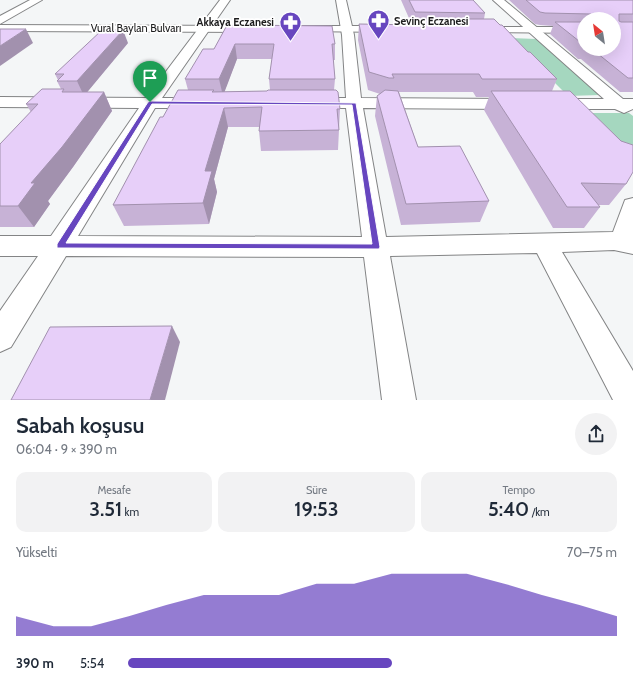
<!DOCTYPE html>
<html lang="tr">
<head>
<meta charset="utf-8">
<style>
	:root { --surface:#fff; --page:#f2f2f3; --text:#1f2937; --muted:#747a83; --accent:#6746bf }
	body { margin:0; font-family:Cabin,sans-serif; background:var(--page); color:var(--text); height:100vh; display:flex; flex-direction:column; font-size:15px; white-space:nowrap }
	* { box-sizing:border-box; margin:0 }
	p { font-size:13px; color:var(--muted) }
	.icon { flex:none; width:22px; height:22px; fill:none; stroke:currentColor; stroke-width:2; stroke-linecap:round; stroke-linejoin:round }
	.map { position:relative; height:400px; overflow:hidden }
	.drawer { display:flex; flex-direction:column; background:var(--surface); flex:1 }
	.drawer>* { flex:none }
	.needle { width:26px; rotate:330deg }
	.controls { position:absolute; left:577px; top:12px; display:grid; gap:8px }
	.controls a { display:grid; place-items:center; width:44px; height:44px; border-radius:50%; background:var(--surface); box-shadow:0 4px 16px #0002; font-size:20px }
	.pin { position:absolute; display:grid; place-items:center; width:34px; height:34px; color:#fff; margin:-41px -17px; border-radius:50% 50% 50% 0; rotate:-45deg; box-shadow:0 0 4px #0007 }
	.pin .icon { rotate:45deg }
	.round { display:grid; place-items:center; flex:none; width:42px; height:42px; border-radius:21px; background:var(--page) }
	.head { display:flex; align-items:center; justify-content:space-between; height:68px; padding:0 16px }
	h1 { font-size:22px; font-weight:600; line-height:30px }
	.figures { display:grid; grid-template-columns:repeat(3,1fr); gap:6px; height:68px; padding:4px 16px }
	.figures div { display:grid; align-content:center; border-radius:10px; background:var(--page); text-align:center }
	.figures b { font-size:20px; font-weight:600 }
	.figures small { font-size:11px; font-weight:400 }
	.figures p { font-size:11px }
	.chart { height:112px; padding:8px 16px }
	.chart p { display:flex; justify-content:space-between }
	.chart svg { width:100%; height:72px; margin-top:4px; fill:var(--accent); opacity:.7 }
	ul { padding:0 16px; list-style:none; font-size:13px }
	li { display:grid; grid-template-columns:64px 48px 1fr; align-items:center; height:30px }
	li i { height:10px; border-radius:5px; background:var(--accent) }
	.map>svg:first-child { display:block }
</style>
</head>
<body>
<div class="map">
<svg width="633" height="400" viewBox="0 0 633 400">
	<rect width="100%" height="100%" fill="#f4f6f7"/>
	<g fill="#a5d7bf">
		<polygon points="510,38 537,39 600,95 568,96"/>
		<polygon points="592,113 629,113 633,116 633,146 625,146"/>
	</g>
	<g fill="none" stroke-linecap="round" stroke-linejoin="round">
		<defs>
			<g id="minor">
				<polygon points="30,0 42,0 0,24 0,16"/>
				<polygon points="220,0 230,0 162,98 201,98 207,100 209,103 207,106 201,108 155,108 78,236 362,237 346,108 309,108 303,106 301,103 303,100 309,98 346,98 342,35 336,0 346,0 354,35 361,98 517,99 523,101 525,104 523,107 517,109 363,108 386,237 613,232 625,200 633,198 633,254 614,250 562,252 633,371 633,400 613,400 537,253 390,256 416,400 382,400 364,257 66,256 11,347 0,352 0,311 38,256 0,256 0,236 51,236 139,108 0,107 0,97 146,98"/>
				<polygon points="493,0 504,0 623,99 633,99 633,109 624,113 615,109 553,109 547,107 545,104 547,101 553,99 604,99"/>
			</g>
			<g id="major">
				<polygon points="0,25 255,26 259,27 261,29 259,31 255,32 0,31"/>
				<polygon points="303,26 389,26 393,27 395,29 393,31 389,32 299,31 297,29 299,27"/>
				<polygon points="477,27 584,27 584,33 473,32 471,30 473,28"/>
			</g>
		</defs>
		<use href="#minor" stroke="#838485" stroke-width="2"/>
		<use href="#major" stroke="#838485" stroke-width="2"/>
		<use href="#minor" fill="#fff" fill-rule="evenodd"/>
		<use href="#major" fill="#fff" fill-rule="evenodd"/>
	</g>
	<g fill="#c7b2d6" fill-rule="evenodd">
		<polygon points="401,0 473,0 485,13 484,19 528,52 557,79 552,91 626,184 609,205 598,205 600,207 584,228 553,228 484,110 489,97 476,97 473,92 399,92 418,147 489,201 480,222 401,225 375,116 377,96 380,94 368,90 358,40 359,24 412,25"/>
		<path d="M509 0H633V92H620L581 59H578L550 34 553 26 540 25 535 24ZM584 19H614V49H584Z"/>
		<path d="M226 27 335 44V60H333L335 79 334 90 340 109 338 150 261 151 259 131V127H228L214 179 217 192 209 224 124 226 113 205 163 117 188 90 185 79 214 49ZM237 59H272L269 79 270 90 267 91 224 92Z"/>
		<polygon points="128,43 87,92 104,92 112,111 73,167 48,201 50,204 34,227 0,227 0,144 31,112 26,104 61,89 57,81 58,80 55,74"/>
	</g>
	<g fill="#a291ae">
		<polygon points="26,29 33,43 0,66 0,46"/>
		<polygon points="123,30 128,43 84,96 77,81"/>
		<polygon points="235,44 237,59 223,96 219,79"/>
		<polygon points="104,92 112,111 73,167 48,201 50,204 34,227 18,206 31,183"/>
		<polygon points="224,108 228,127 214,179 217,192 209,224 203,203 205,171"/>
		<polygon points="172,326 180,342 165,400 150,400"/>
	</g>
	<g fill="#e7cff9" stroke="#a291ae">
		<polygon points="409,0 473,0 485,13 415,12"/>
		<polygon points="526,0 633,0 633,14 619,14 619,21 621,22 633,22 633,78 628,78 592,49 614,49 614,19 591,19 591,14 545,13 540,12"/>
		<polygon points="419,19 494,19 500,25 502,25 528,52 530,52 557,79 482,79 479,74 392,74 394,78 389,78 369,72 359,24 423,25"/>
		<polygon points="555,22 584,22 584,45"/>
		<polygon points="234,25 332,26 335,44 332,44 335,79 269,79 274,44 235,44 219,79 185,79 203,49 214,49 226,27"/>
		<polygon points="0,29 26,29 0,46"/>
		<polygon points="102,30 123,30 77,81 57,81 64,74 55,74"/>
		<polygon points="42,89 64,89 62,92 104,92 62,147 31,183 35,183 18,206 0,206 0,144 38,104 26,104"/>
		<polygon points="178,90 214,90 212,92 267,91 268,90 336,90 338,92 340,109 337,109 339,130 259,131 262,107 224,108 205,171 212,171 203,203 113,205 160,117 163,117"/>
		<polygon points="385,90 398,91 418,147 460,146 489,201 406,204 377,96"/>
		<polygon points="491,91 570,91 621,141 633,145 633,172 626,184 581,183 600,207 567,207"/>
		<polygon points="172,326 150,400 11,400 50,327"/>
	</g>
	<path fill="#6746bf" stroke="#fff" fill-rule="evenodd" d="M150 101 356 103 380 247 379 249 57 248V244L148 102ZM152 104 352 105 372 244 66 243Z"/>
	<defs>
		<symbol id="pharmacy-pin" viewBox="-11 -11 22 30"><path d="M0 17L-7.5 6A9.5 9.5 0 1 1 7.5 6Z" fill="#6746bf" stroke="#fff"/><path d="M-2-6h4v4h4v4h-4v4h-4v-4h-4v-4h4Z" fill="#fff"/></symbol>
	</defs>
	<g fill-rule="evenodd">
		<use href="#pharmacy-pin" x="366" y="8" width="25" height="34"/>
		<use href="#pharmacy-pin" x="278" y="10" width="25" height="34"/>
	</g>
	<g text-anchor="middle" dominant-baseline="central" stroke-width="3.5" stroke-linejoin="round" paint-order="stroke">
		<g font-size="11" font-weight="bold" fill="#1c1c1d" stroke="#fff" text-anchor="start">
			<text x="394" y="21">Sevinç Eczanesi</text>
			<text x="274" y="22" text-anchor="end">Akkaya Eczanesi</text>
		</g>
		<g font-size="11" fill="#1c1c1d" stroke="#fff">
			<text x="136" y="28">Vural Baylan Bulvarı</text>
		</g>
	</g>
</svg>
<div class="controls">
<a><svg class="needle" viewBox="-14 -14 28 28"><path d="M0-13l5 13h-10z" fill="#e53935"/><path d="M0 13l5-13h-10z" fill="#747a83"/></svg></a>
</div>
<div class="pin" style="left:150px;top:102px;background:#1e9e55"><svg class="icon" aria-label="arrive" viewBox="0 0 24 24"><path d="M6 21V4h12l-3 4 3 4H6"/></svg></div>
</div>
<section class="drawer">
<div class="head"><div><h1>Sabah koşusu</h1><p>06:04 · 9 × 390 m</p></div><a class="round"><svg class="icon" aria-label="share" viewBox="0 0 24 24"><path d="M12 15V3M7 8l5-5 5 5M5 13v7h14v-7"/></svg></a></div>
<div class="figures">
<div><p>Mesafe</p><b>3.51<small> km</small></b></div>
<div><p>Süre</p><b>19:53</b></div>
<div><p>Tempo</p><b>5:40<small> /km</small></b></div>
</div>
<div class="chart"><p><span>Yükselti</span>70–75 m</p>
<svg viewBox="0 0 160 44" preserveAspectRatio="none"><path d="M0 44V32L10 38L20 38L30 32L40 25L50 19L60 19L70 19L80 12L90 12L100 6L110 6L120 6L130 12L140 19L150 25L160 32V44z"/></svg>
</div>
<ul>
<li><b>390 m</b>5:54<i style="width:54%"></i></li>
</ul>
</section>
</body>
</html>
